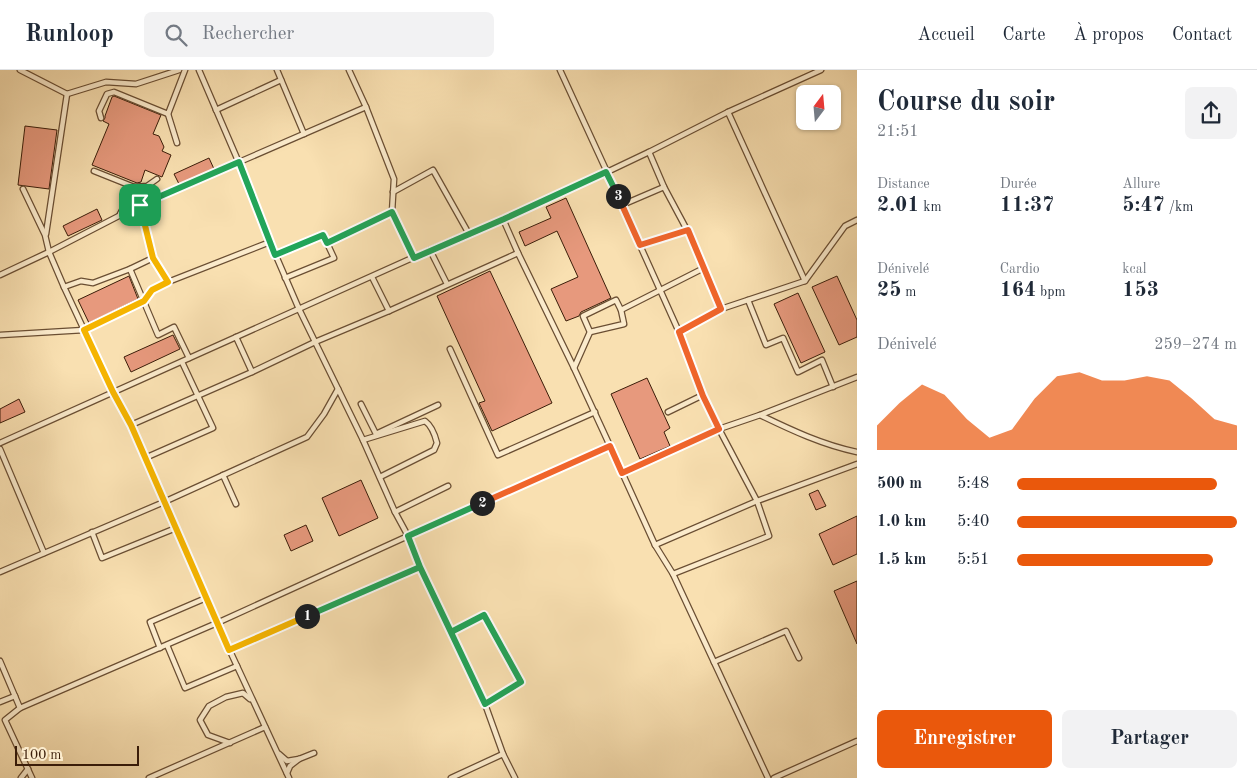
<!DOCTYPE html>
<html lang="fr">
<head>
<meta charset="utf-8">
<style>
	:root { --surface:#fff; --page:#f2f2f3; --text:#1f2937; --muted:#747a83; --line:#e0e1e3; --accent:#ea580c }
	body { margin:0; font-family:"Old Standard TT",serif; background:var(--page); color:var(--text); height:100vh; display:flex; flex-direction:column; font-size:19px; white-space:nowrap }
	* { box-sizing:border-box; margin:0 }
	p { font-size:16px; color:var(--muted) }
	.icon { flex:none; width:28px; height:28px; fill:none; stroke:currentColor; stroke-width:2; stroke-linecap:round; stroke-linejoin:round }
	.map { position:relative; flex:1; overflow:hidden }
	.side { display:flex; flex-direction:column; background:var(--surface); width:400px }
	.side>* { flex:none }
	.needle { width:32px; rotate:16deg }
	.buttons { position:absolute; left:796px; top:15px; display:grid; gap:10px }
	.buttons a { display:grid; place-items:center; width:45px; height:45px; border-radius:8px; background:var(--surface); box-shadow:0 1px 4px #0004; font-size:25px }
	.scale { position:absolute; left:15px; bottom:12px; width:124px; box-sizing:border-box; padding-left:5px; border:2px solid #3b1d09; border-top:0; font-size:14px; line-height:18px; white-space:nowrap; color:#3b1d09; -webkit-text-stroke:4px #fbebcc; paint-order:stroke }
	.pin { position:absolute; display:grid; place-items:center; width:42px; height:42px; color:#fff; margin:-21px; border-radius:10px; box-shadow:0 2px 8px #0006 }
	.km { position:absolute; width:25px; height:25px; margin:-12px; border-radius:50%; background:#222; color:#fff; font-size:14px; line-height:25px; text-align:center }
	.round { display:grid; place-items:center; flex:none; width:52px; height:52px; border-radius:8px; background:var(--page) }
	.headline { display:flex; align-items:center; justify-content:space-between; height:85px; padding:0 20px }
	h1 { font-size:28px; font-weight:700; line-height:38px }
	.stats { display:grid; grid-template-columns:repeat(3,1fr); gap:8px; height:85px; padding:5px 20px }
	.stats div { display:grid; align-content:center }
	.stats b { font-size:21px; font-weight:700 }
	.stats small { font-size:14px; font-weight:400 }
	.stats p { font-size:14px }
	.chart { height:140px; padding:10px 20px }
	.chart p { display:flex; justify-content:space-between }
	.chart svg { width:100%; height:90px; margin-top:5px; fill:var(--accent); opacity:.7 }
	.action { display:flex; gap:10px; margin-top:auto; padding:10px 20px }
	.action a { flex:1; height:58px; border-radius:8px; background:var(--accent); color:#fff; font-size:20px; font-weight:700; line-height:58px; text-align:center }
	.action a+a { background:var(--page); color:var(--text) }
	ul { padding:0 20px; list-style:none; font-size:16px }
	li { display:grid; grid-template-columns:80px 60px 1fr; align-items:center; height:38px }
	li i { height:12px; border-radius:6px; background:var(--accent) }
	header { display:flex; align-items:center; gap:30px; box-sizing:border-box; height:70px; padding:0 25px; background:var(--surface); border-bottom:1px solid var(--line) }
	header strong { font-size:24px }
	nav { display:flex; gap:28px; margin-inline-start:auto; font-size:18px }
	.search { width:350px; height:45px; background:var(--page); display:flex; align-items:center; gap:12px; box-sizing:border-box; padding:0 18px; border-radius:8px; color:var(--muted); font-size:19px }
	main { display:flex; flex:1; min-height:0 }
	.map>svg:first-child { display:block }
</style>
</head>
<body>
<header>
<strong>Runloop</strong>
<div class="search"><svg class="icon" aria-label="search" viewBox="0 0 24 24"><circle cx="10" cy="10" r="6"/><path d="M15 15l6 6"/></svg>Rechercher</div>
<nav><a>Accueil</a><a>Carte</a><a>À propos</a><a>Contact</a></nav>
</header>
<main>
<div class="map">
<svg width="857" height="708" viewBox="0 0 857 708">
	<rect width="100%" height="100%" fill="#f9e0b1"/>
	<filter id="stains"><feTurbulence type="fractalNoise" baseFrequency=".004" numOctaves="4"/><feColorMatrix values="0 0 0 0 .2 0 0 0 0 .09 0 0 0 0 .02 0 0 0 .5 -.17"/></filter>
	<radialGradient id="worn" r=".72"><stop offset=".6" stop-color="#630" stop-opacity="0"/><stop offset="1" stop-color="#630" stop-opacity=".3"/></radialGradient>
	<g fill="#e7997d" stroke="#3b1d09">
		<polygon points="114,26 161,45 153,64 159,66 164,77 162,81 171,85 162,107 145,100 141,112 137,113 92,95 109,54 103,51 105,48 105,46 112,27"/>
		<polygon points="25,56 57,60 49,119 18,115"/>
		<polygon points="209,88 214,99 179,114 174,104"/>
		<polygon points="566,128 611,228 581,242 579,246 566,251 551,219 578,207 557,161 525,176 519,162 551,148 546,137"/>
		<polygon points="97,139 102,150 68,166 63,156"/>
		<polygon points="490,201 552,333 492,361 479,333 485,331 437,226"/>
		<polygon points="129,206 138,229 89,253 78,230"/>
		<polygon points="837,206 857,250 857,267 839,275 812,217"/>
		<polygon points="798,223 825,282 801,293 774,234"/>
		<polygon points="173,265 180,279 131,302 124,287"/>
		<polygon points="647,308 670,358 664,362 670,376 640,389 611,324"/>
		<polygon points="19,329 25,342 0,353 0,339"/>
		<polygon points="361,410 378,448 339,466 322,428"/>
		<polygon points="818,420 826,436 816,440 809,424"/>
		<polygon points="857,446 857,484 833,495 819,464"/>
		<polygon points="306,455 313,471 291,481 284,465"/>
		<polygon points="857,511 857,574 834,521"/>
	</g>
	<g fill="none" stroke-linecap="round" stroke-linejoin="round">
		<defs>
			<g id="service">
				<polyline points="20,0 67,24 106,12 136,14 179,0"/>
				<polyline points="199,0 239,93 270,172 299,239 363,370 395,442 408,466 420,497 485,634 503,684 515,708"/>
				<polyline points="277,0 304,64"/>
				<polyline points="216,40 281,10"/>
				<polyline points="728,42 805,211"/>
				<polyline points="168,44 177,73"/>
				<polyline points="101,48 99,41 107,24 114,22 168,44 185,0"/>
				<polyline points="649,82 664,117 687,160 721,239"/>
				<polyline points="94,101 134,117"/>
				<polyline points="23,119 45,165 49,182 64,217 113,322 131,355 217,553 289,708"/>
				<polyline points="393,122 433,100 469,164"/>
				<polyline points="622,135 664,117"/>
				<polyline points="392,142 414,188"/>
				<polyline points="120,144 134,117 147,116 157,109"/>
				<polyline points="46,164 67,24"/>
				<polyline points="640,175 687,160"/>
				<polyline points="430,180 447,214"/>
				<polyline points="275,185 323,165 327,173 392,142 394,109 366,37 349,0"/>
				<polyline points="130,199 158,265 174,257 189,288"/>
				<polyline points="0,205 49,182 140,135 366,37"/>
				<polyline points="372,207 389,241"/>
				<polyline points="285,208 334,188 327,173"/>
				<polyline points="168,212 270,172"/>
				<polyline points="64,217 81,211 93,213 130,199 153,188"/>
				<polyline points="748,230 766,275 783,268 798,302 822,290 833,317"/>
				<polyline points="590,262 624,254 621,240"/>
				<polyline points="679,262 721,239 805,211 845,156 857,150"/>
				<polyline points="0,265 84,260 144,231 152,220 168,212 153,188 140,135"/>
				<polyline points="236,267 252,302"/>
				<polyline points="450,279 498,385 595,342"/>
				<polyline points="574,298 590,262 583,246 616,230 621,240 704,198"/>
				<polyline points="361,334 376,364"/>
				<polyline points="668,342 703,325"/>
				<polyline points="760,345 857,307"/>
				<polyline points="131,355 252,302 315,272 389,241 518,183"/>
				<polyline points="378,363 438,335"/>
				<path d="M363 370 425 351C432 356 435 365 437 373L434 380 380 407"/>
				<polyline points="0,373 430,180 503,149 607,102 560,0"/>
				<polyline points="610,376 655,475 673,504 768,708"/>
				<polyline points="0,379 44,483"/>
				<polyline points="145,388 213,358 182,292"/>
				<path d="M623 403 719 359 760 345C791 360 823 375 857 382"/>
				<polyline points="223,405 236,434"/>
				<polyline points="395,442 448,416"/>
				<polyline points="92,462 102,488 176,458"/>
				<polyline points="655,475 757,431 719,359 703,325 679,262 607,102 649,82 728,42 821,0"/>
				<polyline points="0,502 164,432 307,367 324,344 338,319"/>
				<polyline points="673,504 769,466 757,431 857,394"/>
				<polyline points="451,562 485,545 521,612 485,634"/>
				<polyline points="167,575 185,618 237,596"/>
				<polyline points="160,578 150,552 206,528"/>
				<polyline points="229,580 420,497"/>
				<polyline points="0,591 20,638 217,553 408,466 610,376 574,298 518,183 503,149"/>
				<polyline points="714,592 786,561 799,588"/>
				<polyline points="0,632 15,626"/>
				<polyline points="20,638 5,650 32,708"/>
				<polyline points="230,673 208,665 200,650 209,636 226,627 243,623 250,629"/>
				<polyline points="279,684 287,691 299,689 314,683"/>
				<polyline points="287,703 290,696 299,689"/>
				<polyline points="21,708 28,699"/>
				<polyline points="149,708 265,657"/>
				<polyline points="451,708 503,684"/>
				<polyline points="774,708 857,671"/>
			</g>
		</defs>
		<use href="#service" stroke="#6a4e33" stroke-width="7"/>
		<use href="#service" stroke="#fbebcc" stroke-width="4.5"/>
	</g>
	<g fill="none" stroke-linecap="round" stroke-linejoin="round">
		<defs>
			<polyline id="split-1" points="140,135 153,188 168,212 152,220 144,231 84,260 113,322 131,355 229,580 307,546"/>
			<polyline id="split-2" points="307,546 420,497 485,634 521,612 484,545 451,562 420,497 408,466 482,433"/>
			<polyline id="split-3" points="482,433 610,376 622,403 719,359 703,326 679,262 721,239 688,160 640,175 618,126"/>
			<polyline id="split-4" points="140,135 239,92 275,185 323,165 327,173 392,142 414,188 504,149 606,102 618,126"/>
		</defs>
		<use href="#split-1" stroke="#fff" stroke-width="10"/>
		<use href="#split-2" stroke="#fff" stroke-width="10"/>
		<use href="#split-3" stroke="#fff" stroke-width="10"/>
		<use href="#split-4" stroke="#fff" stroke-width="10"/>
		<use href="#split-1" stroke="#f5b400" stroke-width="6"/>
		<use href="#split-2" stroke="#22a559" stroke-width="6"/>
		<use href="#split-3" stroke="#f0652b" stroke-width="6"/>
		<use href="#split-4" stroke="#22a559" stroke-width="6"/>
	</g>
	<rect width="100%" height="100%" filter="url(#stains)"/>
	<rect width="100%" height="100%" fill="url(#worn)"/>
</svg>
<div class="buttons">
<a><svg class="needle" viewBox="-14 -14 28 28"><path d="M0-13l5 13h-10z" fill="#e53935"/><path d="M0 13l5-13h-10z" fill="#747a83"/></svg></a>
</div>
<div class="scale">100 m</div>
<div class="pin" style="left:140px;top:135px;background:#1e9e55"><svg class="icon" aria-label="arrive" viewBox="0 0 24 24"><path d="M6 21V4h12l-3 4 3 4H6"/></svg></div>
<b class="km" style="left:307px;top:546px">1</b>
<b class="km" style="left:482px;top:433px">2</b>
<b class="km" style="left:618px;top:126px">3</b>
</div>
<section class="side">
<div class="headline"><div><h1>Course du soir</h1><p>21:51</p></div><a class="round"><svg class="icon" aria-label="share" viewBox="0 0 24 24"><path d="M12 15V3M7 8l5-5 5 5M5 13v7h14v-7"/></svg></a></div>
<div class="stats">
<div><p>Distance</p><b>2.01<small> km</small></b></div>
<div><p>Durée</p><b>11:37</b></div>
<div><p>Allure</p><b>5:47<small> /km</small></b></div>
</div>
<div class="stats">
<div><p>Dénivelé</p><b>25<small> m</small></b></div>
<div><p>Cardio</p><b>164<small> bpm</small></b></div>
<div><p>kcal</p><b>153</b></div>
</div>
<div class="chart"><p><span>Dénivelé</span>259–274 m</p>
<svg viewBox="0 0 160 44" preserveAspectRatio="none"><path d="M0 44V32L10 21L20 12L30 17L40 29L50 38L60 34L70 19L80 8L90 6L100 10L110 10L120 8L130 10L140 19L150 29L160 32V44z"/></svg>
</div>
<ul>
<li><b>500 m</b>5:48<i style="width:91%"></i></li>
<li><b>1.0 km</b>5:40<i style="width:100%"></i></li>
<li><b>1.5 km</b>5:51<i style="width:89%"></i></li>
</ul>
<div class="action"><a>Enregistrer</a><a>Partager</a></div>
</section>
</main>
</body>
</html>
